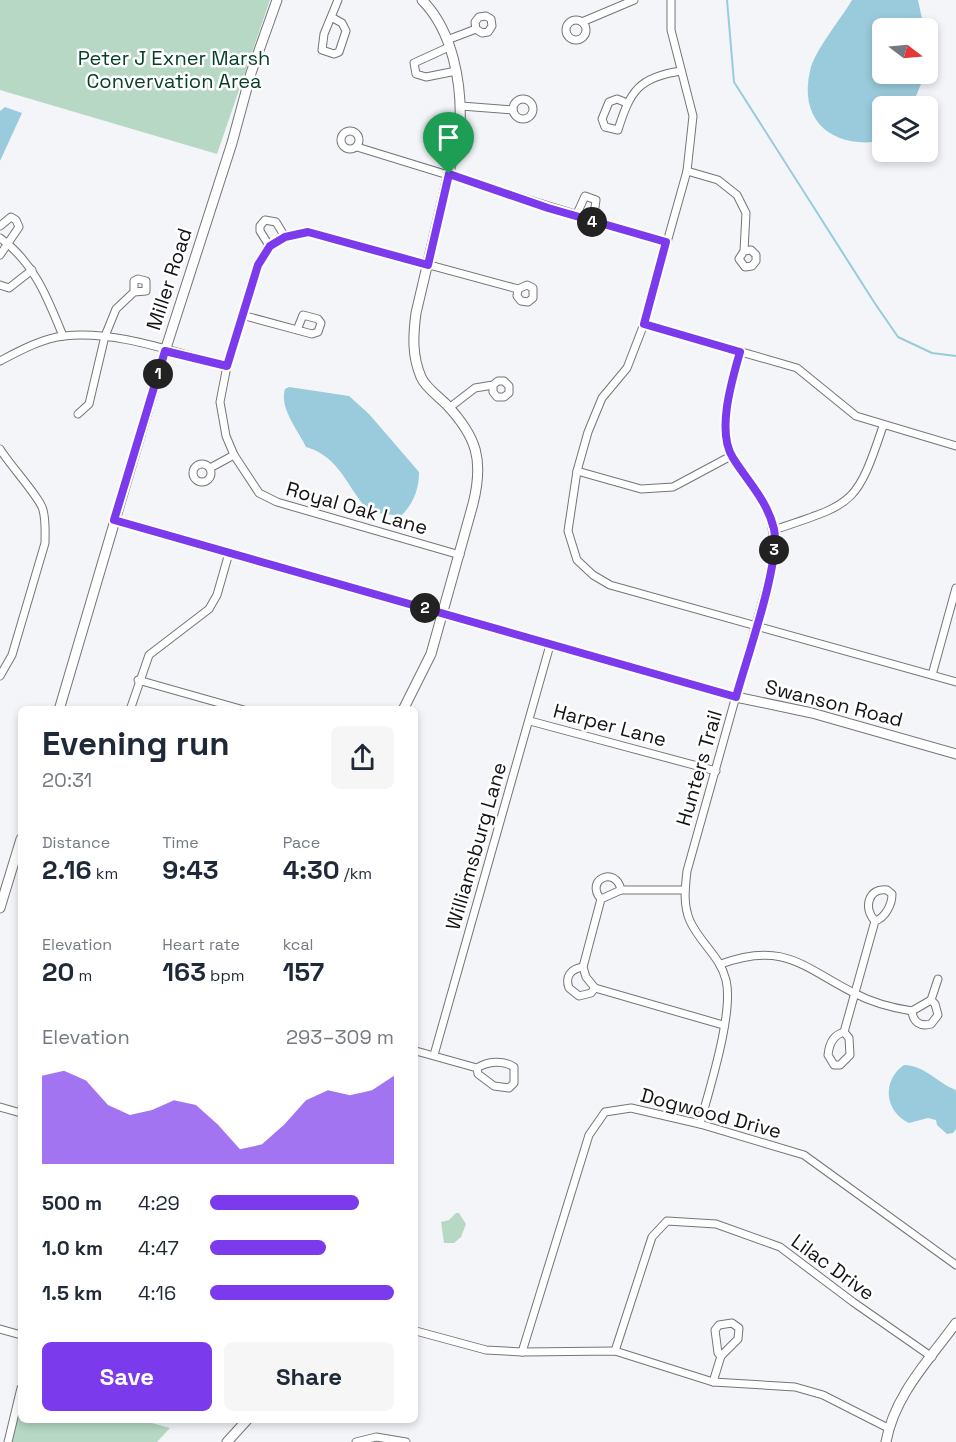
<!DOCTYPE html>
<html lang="en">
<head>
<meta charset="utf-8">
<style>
	:root { --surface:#fff; --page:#f6f6f7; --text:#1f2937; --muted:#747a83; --accent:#7c3aed }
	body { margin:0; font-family:"Space Grotesk",sans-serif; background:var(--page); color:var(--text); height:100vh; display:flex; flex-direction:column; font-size:22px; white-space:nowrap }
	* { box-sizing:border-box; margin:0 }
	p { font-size:20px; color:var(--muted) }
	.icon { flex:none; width:33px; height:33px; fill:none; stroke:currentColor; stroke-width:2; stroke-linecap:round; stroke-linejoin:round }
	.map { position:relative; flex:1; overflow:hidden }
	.details { position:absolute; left:18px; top:706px; width:400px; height:717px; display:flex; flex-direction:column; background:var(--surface); border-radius:9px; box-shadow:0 3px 9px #0003 }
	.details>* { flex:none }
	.needle { width:39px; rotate:106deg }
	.controls { position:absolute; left:872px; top:18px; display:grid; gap:12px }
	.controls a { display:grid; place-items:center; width:66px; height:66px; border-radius:9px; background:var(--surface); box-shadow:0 3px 9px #0003; font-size:30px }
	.pin { position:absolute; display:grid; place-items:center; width:51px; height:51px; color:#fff; margin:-62px -26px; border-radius:50% 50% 50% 0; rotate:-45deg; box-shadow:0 0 6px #0007 }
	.pin .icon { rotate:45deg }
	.km { position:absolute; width:30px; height:30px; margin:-15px; border-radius:50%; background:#222; color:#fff; font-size:16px; line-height:30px; text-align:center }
	.round { display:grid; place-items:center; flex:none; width:63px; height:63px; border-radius:9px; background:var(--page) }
	.headline { display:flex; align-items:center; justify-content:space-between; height:102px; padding:0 24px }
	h1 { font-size:33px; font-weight:700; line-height:45px }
	.figures { display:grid; grid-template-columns:repeat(3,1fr); gap:9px; height:102px; padding:6px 24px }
	.figures div { display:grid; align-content:center }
	.figures b { font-size:26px; font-weight:700 }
	.figures small { font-size:16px; font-weight:400 }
	.figures p { font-size:16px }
	.chart { height:168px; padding:12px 24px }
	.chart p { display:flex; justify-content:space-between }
	.chart svg { width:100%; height:108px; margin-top:6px; fill:var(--accent); opacity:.7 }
	.action { display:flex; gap:12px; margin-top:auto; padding:12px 24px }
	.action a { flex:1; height:69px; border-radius:9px; background:var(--accent); color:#fff; font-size:24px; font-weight:700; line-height:69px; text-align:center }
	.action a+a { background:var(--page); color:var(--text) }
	ul { padding:0 24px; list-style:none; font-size:20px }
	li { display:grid; grid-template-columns:96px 72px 1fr; align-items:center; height:45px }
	li i { height:15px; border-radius:8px; background:var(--accent) }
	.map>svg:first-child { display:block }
</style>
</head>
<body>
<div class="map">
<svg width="956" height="1442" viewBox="0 0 956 1442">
	<rect width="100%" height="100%" fill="#f4f5f9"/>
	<g fill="#b7d8c5">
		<polygon points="0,0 270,0 217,154 0,90"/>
		<polygon points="456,1213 459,1213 466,1224 461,1237 454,1243 444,1243 441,1222 449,1220"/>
		<polygon points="19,1408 21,1420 145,1421 170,1428 157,1442 10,1442"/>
	</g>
	<g fill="#99cbdc">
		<path d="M852 0H918L924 28H882V74H925L912 106H882V141C835 149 798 123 810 71 814 51 841 19 852 0Z"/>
		<polygon points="5,107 22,113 0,161 0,111"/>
		<path d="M289 387 349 396 369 414 419 472C419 490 413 504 401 516L370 512C347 489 341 457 306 447 298 430 279 408 285 389Z"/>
		<path d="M904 1065C926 1066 937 1083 956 1090V1129L953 1133 947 1134 937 1125 936 1120 928 1118 909 1123C884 1111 882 1080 904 1065Z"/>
	</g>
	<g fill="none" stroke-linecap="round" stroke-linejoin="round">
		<polyline stroke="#99cbdc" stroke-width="2" points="727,0 734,82 874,302 898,337 932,353 956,356"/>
		<defs>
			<g id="minor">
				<polyline points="671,0 671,30 693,116 687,171 644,324 627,368 602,398 588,432 577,471 568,531 577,560 593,575 610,585 956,682"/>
				<polyline points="333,18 342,23 346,31 339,52 334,54 322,50 324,34 338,0"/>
				<circle cx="576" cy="30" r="10"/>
				<polyline points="582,22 634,0"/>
				<polyline points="447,40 476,29 482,33 488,32 492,26 491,19 486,16 479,17 475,22 476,29"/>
				<polyline points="449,47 414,63 416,74 426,77 456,71"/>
				<circle cx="523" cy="109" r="10"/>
				<path d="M627 103 617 99 609 102 602 119 605 127 618 130C630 91 639 77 681 71"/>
				<polyline points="461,106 513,110"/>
				<circle cx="350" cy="140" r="9"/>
				<polyline points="357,147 666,242"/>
				<polyline points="687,171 718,180 737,195 746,213 744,251 739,259 745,267 752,266 756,261 756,255 751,250 744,251"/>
				<polyline points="576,216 585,196 596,200 593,222"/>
				<polyline points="0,226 11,217 16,220 19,227 0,255"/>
				<path d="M0 238C34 262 48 299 63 336"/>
				<polyline points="270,247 260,231 260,226 265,220 276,222 285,237"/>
				<polyline points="0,285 9,288 32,270"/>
				<polyline points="242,315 312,334 318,332 321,323 318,319 303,315 297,330"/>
				<polyline points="644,324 797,368 856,416 956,446"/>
				<path d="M0 361C19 351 43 338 64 336 118 330 175 353 227 366"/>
				<polyline points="449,408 475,388 493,385 498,381 504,381 509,386 509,393 504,397 497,397 493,392 493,385"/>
				<polyline points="78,414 89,404 105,336 116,309 134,292 146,291 146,281 138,279 134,281 134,292"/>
				<path d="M0 449C9 464 41 499 43 510 46 521 45 532 45 543L12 655 0 676"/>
				<circle cx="202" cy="473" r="9"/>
				<polyline points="210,468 234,455"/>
				<polyline points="577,471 641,489 673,487 731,456"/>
				<path d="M774 530C853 503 856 507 883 426"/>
				<polyline points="460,555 277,502 259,493 234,455 226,436 220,402 227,366 258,265 270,247 285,237 308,232 518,289 527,285 533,288 533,298 528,302 521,301 517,296 518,289"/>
				<polyline points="932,675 956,588"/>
				<polyline points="138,680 244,710"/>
				<polyline points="130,710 149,655 209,609 217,595 229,553"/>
				<polyline points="530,721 716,771"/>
				<polyline points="685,890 621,890 601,899 583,967 586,977 595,988 723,1025"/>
				<path d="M601 899C584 880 616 865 621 890"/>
				<path d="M721 964C784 941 803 967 854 993 871 1002 893 1008 912 1011L931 1000 938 979"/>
				<path d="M583 967C570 969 565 977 569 988L579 996 591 993 595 988"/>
				<path d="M912 1011C913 1022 920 1027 931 1024L938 1015 935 1004 931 1000"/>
				<path d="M844 1032C833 1035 829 1045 828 1055L834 1065H840L850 1055 849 1038 844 1032 875 921C885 918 892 905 892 894L887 890C868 887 863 909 875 921"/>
				<path d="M416 1051 477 1068C488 1061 503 1060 514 1067V1083L509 1088 494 1086 478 1074 477 1068"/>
				<polyline points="434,1055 550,645"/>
				<polyline points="0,1107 21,1113"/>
				<path d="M700 1124C709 1090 734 1013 726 980 720 956 700 943 690 921 683 905 685 888 687 871L771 571C777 534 773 512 750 481 744 473 735 464 731 455 718 422 730 384 740 352"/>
				<polyline points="0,1329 21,1335"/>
				<polyline points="416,1331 486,1350 522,1352 615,1351 713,1382 795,1387 823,1395 888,1428"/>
				<polyline points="615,1351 652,1237 667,1221 716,1224 780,1247 853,1302 932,1357"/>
				<polyline points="522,1352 589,1135 605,1112 631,1108 700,1124 804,1155 956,1265"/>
				<polyline points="713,1382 721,1356 738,1339 739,1328 732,1323 719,1325 715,1330 718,1353 721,1356"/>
				<polyline points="8,1442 21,1388"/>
				<polyline points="356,1442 376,1437 406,1442"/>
			</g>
			<g id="tertiary">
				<polyline points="114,520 736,697 812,713 956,754"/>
				<polyline points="59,710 165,351 232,143 251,73 277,0"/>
				<path d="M403 710 431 654 473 504C484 460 477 437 446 404 438 396 425 387 421 377 412 356 413 336 416 313L460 126C462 84 453 31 422 0"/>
				<polyline points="0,908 21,839"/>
				<polyline points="227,1442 247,1420"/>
				<path d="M886 1442C894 1396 929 1360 956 1323"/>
			</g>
		</defs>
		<use href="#minor" stroke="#747578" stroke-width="9"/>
		<use href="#tertiary" stroke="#747578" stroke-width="11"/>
		<use href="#minor" stroke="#fff" stroke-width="7"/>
		<use href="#tertiary" stroke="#fff" stroke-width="9"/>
	</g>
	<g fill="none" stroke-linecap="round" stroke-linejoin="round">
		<defs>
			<path id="route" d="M449 174 548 208 666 242 644 324 740 352C732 380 716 432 733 458 748 482 767 500 774 529 781 562 746 660 736 697L114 520 165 351 227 366 258 265 270 246 285 237 308 232 428 265Z"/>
		</defs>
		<use href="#route" stroke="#fff" stroke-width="12"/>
		<use href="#route" stroke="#7c3aed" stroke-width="8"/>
	</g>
	<g text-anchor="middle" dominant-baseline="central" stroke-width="5" stroke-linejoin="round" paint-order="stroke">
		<g font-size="20" fill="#064029" stroke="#fff">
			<text x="174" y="58">Peter J Exner Marsh<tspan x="174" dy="23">Convervation Area</tspan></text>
		</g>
		<g font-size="20" fill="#131315" stroke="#fff">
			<text transform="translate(169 279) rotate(-72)">Miller Road</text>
			<text transform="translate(357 508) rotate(16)">Royal Oak Lane</text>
			<text transform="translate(834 703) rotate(14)">Swanson Road</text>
			<text transform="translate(610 725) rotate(15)">Harper Lane</text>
			<text transform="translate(699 768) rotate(-74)">Hunters Trail</text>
			<text transform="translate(476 846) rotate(-74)">Williamsburg Lane</text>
			<text transform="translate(711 1113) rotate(15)">Dogwood Drive</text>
			<text transform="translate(833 1267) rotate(36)">Lilac Drive</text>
		</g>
	</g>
</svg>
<div class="controls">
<a><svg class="needle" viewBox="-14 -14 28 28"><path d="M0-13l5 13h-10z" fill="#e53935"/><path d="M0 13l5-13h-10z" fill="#747a83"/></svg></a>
<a><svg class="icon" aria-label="layers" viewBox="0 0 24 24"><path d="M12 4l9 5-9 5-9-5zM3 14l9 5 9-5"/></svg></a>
</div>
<div class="pin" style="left:449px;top:174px;background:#1e9e55"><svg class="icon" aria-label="arrive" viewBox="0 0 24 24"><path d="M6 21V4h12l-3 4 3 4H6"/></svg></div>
<b class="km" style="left:158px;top:374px">1</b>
<b class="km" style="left:425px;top:608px">2</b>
<b class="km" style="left:774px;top:550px">3</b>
<b class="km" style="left:592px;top:222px">4</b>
<section class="details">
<div class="headline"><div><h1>Evening run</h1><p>20:31</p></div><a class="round"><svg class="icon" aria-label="share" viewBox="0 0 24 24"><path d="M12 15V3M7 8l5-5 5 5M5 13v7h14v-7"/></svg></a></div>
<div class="figures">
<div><p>Distance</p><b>2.16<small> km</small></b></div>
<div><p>Time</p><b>9:43</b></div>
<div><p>Pace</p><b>4:30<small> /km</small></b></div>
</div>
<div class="figures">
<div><p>Elevation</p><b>20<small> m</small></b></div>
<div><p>Heart rate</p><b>163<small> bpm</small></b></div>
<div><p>kcal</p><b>157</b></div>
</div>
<div class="chart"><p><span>Elevation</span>293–309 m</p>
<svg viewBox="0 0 160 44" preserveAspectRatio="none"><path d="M0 44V8L10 6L20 10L30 20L40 24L50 22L60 18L70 20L80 28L90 38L100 36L110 28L120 18L130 14L140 16L150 14L160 8V44z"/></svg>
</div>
<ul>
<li><b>500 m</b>4:29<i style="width:81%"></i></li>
<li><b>1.0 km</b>4:47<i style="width:63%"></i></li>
<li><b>1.5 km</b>4:16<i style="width:100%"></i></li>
</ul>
<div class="action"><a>Save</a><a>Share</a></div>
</section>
</div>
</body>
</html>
